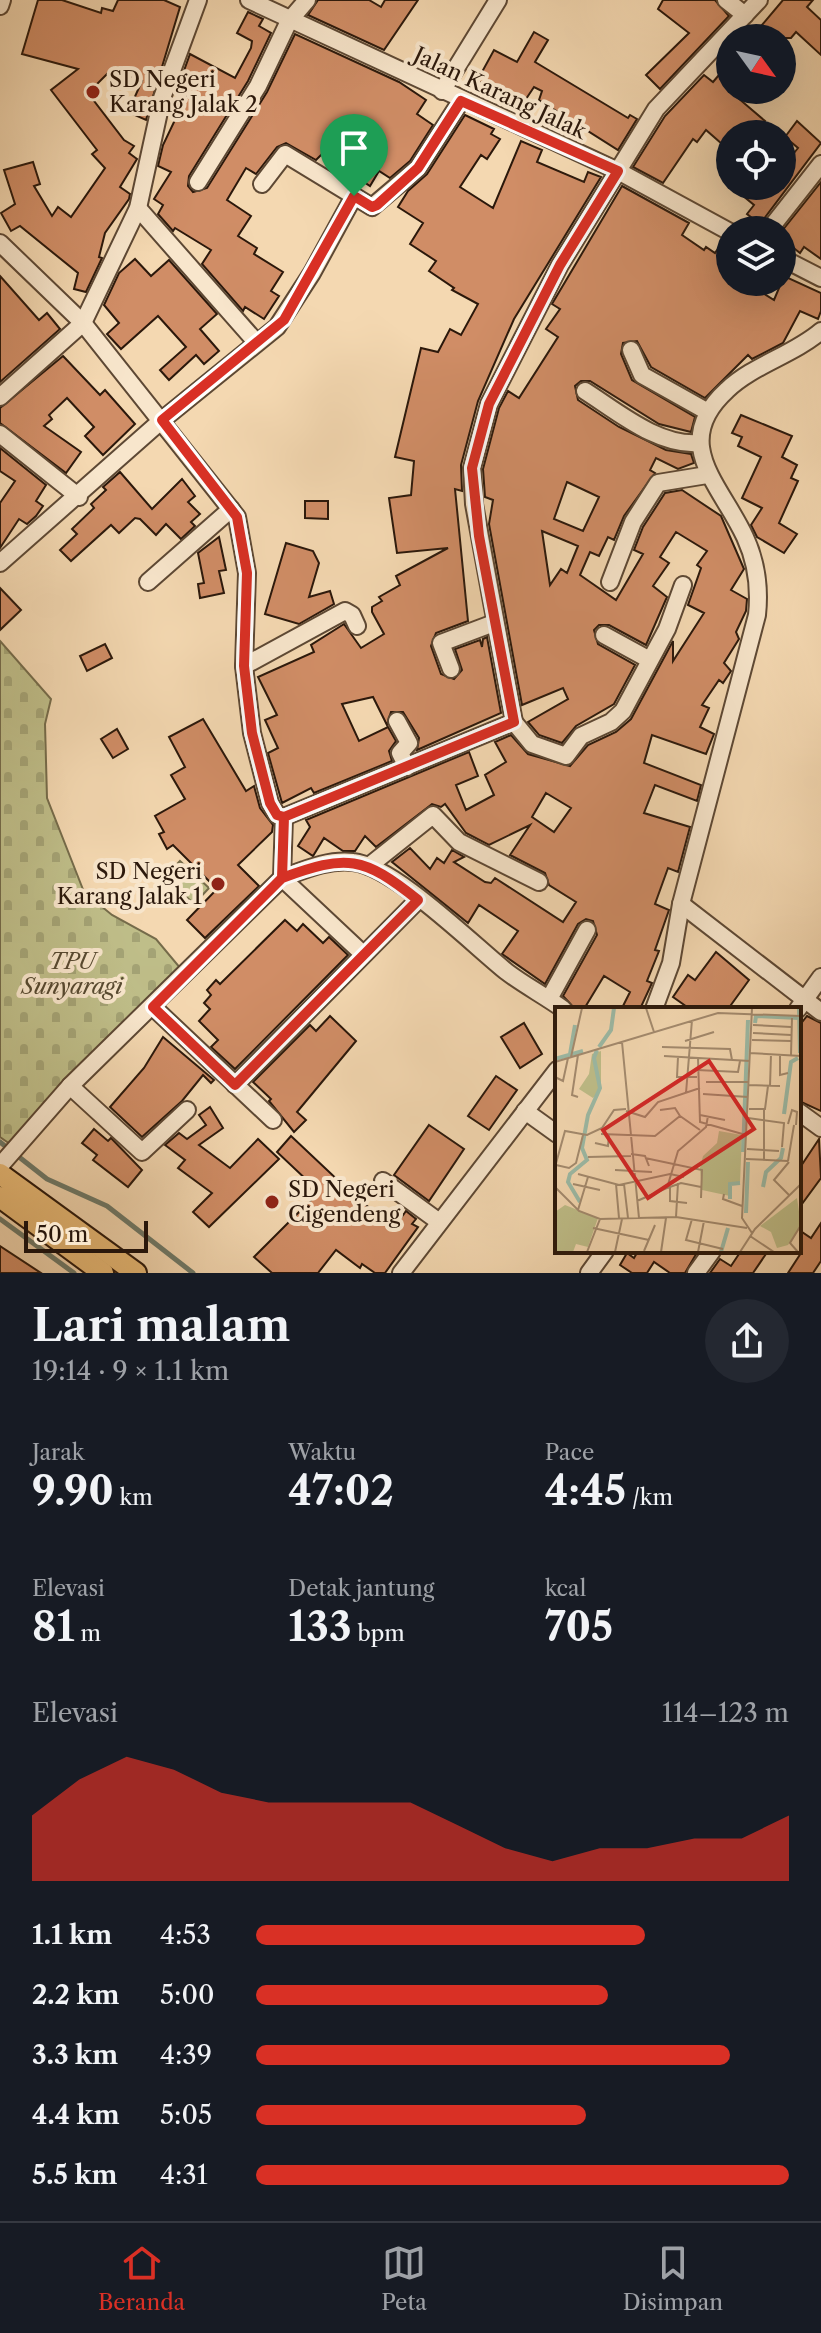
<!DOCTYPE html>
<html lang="id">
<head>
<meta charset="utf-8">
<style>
	:root { --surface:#171b24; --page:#242831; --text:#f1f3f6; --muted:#9ea1a6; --line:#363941; --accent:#d93025 }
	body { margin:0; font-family:"Libre Caslon Text",serif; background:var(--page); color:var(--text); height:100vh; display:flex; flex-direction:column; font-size:30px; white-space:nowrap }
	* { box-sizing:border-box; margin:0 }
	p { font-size:26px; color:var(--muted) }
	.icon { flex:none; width:44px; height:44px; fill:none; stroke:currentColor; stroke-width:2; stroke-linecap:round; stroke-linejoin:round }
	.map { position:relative; height:1273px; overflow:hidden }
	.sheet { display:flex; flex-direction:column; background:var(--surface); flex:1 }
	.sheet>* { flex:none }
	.needle { width:52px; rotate:123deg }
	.buttons { position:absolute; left:716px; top:24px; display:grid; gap:16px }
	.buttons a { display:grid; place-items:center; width:80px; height:80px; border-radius:50%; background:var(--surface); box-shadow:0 8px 32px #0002; font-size:40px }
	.scale { position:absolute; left:24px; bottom:20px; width:124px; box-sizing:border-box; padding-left:8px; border:4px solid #2b180b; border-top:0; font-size:22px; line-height:28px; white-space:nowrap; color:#2b180b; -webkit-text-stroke:6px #f8e6cc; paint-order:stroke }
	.pin { position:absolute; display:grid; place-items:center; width:68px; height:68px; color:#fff; margin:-82px -34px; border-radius:50% 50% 50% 0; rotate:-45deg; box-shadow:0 0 8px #0007 }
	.pin .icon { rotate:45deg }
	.round { display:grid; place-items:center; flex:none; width:84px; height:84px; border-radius:42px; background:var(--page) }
	.headline { display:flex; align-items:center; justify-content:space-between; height:136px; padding:0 32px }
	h1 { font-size:44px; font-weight:800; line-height:60px }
	.stats { display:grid; grid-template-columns:repeat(3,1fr); gap:12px; height:136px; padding:8px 32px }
	.stats div { display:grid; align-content:center }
	.stats b { font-size:40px; font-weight:800 }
	.stats small { font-size:22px; font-weight:400 }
	.stats p { font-size:22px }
	.chart { height:224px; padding:16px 32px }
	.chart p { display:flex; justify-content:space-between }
	.chart svg { width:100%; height:144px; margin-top:8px; fill:var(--accent); opacity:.7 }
	ul { padding:0 32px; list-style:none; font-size:26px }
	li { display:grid; grid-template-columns:128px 96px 1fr; align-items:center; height:60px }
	li i { height:20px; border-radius:10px; background:var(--accent) }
	.tabs { display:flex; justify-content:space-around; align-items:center; height:112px; border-top:2px solid var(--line); background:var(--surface); font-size:22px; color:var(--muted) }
	.tabs a { display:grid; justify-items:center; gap:4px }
	.tabs .active { color:var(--accent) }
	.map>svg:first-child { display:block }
</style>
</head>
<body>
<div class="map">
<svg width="821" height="1273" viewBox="0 0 821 1273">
	<defs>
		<pattern id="cemetery-stones" width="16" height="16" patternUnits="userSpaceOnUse" patternTransform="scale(2)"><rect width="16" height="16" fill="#bfbe89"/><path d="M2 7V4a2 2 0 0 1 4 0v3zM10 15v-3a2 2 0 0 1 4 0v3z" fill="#a4a375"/></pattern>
	</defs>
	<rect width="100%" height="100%" fill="#f4d8b1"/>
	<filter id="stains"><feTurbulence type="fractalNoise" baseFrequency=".0025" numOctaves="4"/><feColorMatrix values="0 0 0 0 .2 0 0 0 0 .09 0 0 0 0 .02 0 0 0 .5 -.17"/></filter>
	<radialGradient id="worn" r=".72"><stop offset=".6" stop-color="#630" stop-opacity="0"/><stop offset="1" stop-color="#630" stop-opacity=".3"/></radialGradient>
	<polygon fill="url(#cemetery-stones)" stroke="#756b4a" stroke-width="2" points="0,641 51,699 45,724 47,798 84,892 112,915 156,939 181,969 43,1104 10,1144 0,1137"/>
	<polygon fill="#bfbe89" stroke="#756b4a" stroke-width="2" points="180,861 209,888 194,904 165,877"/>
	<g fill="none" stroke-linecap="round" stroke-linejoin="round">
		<g stroke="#6f7a69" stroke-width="5">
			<polyline points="0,1142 47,1179 107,1206 193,1273"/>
			<polyline points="0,1219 74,1273"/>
		</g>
	</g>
	<g fill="#d08d66" stroke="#2b180b" stroke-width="2" fill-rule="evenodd">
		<polygon points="38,0 62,0 101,13 102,8 113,11 118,0 164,0 180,7 146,120 128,112 142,81 113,68 88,93 124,140 134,146 129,153 137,159 120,187 130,194 129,199 105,233 99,257 102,258 86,292 74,289 78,273 20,226 11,231 1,213 15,204 4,170 33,162 40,184 34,186 52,216 58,207 71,217 105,168 92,154 97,150 51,90 78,69 22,54"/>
		<polygon points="318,0 369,0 381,7 385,0 418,0 384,50 308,15"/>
		<polygon points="663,0 715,0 729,16 660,89 646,75 689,33 658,9"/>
		<polygon points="783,0 813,0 807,7 821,20 821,55 796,32 791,38 751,38"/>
		<polygon points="248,12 263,19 259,26 271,33 248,81 189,176 188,186 193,192 207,188 267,92 295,34 399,82 426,100 417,114 433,125 410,161 390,178 379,171 370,186 346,170 350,164 327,149 316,160 286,143 277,147 256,174 246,168 227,200 251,216 238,236 257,248 254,254 283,272 271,291 279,296 264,319 245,307 243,311 202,264 211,250 175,228 173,231 158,214 163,205 154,199 171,172 158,166 163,145 195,78 186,72 181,79 190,54 235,78 251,48 252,41 237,33"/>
		<polygon points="534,32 548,40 535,62 628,118 630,115 637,119 618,150 539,100 542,91 534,87 522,105 477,81 494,50 517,62"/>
		<polygon points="730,62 730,90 745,90 738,98 765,121 755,134 730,134 730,151 706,130 697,142 693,139 663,183 633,167 665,116 704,75 713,82"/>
		<polygon points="465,115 494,129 491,134 500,139 487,159 481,155 460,187 493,208 521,141 542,150 537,162 584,182 588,172 601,177 514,319 478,401 461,465 462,491 455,489 468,621 436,633 431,646 441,674 454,679 462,670 455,649 480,640 482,647 483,639 487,637 501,713 417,750 419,738 403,712 391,712 387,725 373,697 342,704 359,741 388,727 396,741 389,751 392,761 314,793 311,788 282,803 268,753 278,748 265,720 277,715 258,677 314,652 311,645 344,624 361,648 384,634 372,612 372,607 382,601 379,597 400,585 396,576 448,548 397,553 389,498 411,495 414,461 395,457 421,348 438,352 450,329 461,335 478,304 452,290 454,288 429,271 436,261 410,244 423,223 398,207 408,191 427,174"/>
		<polygon points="797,121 821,143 760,224 747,214 754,205 731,186 782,186 782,168 798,148 785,137"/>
		<polygon points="821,182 821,259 804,247 800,253 790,245 782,247 782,231"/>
		<path d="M622 186 689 223 682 235 704 250 706 247 715 253 723 241 730 243V282H745L774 300 784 276 821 293V311L818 319 800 311 783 343 752 359 748 355 705 398 651 367 637 341 623 343 621 354 632 380 695 417 691 432 659 424 590 381H581L575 386 578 400 619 427 666 450 691 454 694 463 678 469 656 458 650 470 655 473 624 516 614 540 608 537 599 556 590 552 580 575 616 600 643 554 634 550 643 527 665 493 682 490 721 516 744 569 731 590 747 599 746 611 736 632 739 639 724 663 731 671 723 683 719 680 702 705 709 708 700 727 714 734 706 754 652 735 644 763 701 785 697 801 655 785 644 813 690 827 678 872 668 868 655 904 669 910 655 950 659 951 647 981 652 983 640 1009H631L623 1006 630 992 604 976 584 1009H575L563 996 597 935 593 921 586 919 578 924 545 984 502 954 518 931 479 905 468 923 392 862 410 848 430 869 437 858 444 863 452 850 464 857 454 862 485 882 491 883 495 878 563 922 576 902 549 885 545 873 510 855 530 825 489 845 466 833 445 804 441 807 432 804 376 847 365 836 355 851H343L324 838 313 856 298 846 310 827 306 820 469 752 478 776 456 785 466 810 494 795 485 775 506 762 495 742 511 735 528 754 570 766 588 745 616 732 631 719 673 641V661L704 613 688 605 701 568 697 565 707 551 676 532 660 557 669 563 653 586 667 597 646 645 609 625H599L594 630 598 644 635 665 614 704 576 726 562 743 539 735 528 722 568 699 563 688 522 705 489 524 493 500 485 497 483 469 499 408 508 391 519 398 558 337 546 329 560 309 552 304ZM567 482 599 497 583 531 554 519ZM542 531 578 546 567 573 561 569 550 585ZM546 793 571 808 554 832 532 817Z"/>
		<polygon points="135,259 151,276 169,260 217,314 200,329 219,351 204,364 196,355 169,380 160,370 186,347 158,316 121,349 107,334 119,323 104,305 119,273"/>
		<polygon points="0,276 39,320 47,313 60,329 0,382"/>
		<polygon points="63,356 100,395 105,390 135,424 103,455 85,436 94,427 67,398 49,415 52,419 44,426 81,452 66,473 0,423 0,408"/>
		<polygon points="741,415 792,436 782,457 797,465 791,478 798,481 779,523 797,534 784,553 757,537 751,525 762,508 742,498 761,457 738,446 742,437 732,433"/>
		<polygon points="0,448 46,485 36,501 43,506 36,516 27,524 19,519 0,548 0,503 15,481 0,471"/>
		<polygon points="120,472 152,509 182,479 195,496 188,502 200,514 191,522 195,526 181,539 166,524 156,535 140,519 135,518 119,533 111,525 71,561 60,550 77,534 72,529 94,508 91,504 106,490 103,487"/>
		<polygon points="305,501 328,501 328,519 305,518"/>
		<polygon points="219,537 226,570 219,571 224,593 200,598 198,584 204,583 198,553"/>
		<polygon points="286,543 313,551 319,563 309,597 330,591 334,604 299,624 265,614"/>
		<polygon points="0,588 21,610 0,630"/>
		<polygon points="105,644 112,658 87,671 80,656"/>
		<polygon points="203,719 246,791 254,786 260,808 273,825 272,832 238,865 259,886 205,938 187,920 217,889 173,845 167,849 159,834 164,832 155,816 185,799 171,775 185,767 169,737"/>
		<polygon points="117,729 128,749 113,758 101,739"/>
		<polygon points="285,920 297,931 303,924 323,943 329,937 348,955 235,1069 211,1047 218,1040 199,1021 210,1009 204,1003 211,995 207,990 216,980 220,984"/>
		<polygon points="716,952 749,980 728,1009 690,1009 673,997 688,975 695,980"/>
		<polygon points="330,1016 356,1041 297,1112 306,1120 294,1132 269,1101 271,1099 253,1082 310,1025 316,1031"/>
		<polygon points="807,1016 821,1023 821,1111 799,1101 799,1026"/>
		<polygon points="524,1023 542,1054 520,1068 501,1037"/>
		<polygon points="163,1037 214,1080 211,1083 203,1075 182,1101 142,1137 110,1107 144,1068"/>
		<polygon points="496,1076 517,1090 489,1130 468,1116"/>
		<polygon points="210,1107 223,1128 199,1145 230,1168 258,1139 279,1159 209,1227 193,1212 212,1193 178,1168 185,1160 165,1145 179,1133 187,1139 206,1125 199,1115"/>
		<polygon points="429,1125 464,1149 429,1201 394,1175"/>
		<polygon points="94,1129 108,1141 111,1138 142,1170 128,1187 93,1160 97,1155 82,1143"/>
		<polygon points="291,1136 361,1202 396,1225 406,1211 416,1219 412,1224 418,1227 385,1273 375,1273 362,1264 360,1268 336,1250 318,1273 272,1273 254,1257 316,1195 308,1187 311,1184 277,1152"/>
		<polygon points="819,1139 821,1178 799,1208 799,1169"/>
		<polygon points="821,1223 821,1261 813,1273 788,1273 801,1253 799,1230 811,1238"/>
		<polygon points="0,1246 41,1273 0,1273"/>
		<polygon points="638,1251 698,1251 685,1273 670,1273 654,1262 647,1273 632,1273 620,1265 627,1253 634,1258"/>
		<polygon points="741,1251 768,1251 753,1273 710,1273 720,1259 731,1266"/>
	</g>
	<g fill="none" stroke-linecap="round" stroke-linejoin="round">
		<defs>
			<g id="minor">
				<polyline points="249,0 618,171 730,232"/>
				<polyline points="726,0 745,15"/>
				<polyline points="0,6 2,0"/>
				<polyline points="442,91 498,0"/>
				<polyline points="198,182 258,86 289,21 307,0"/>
				<polyline points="262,184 285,154 372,207 418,168 461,101"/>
				<polyline points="138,208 256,342"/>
				<polyline points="769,230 821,164"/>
				<polyline points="0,243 83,323 237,517 247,573 244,666 252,733 270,803 277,815 284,817"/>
				<polyline points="782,258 821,278"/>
				<polyline points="631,350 642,375 708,412"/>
				<path d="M585 391C618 412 659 447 700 443"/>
				<polyline points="0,397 83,323 138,208 162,98 198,0"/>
				<polyline points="0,434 79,497"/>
				<polyline points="0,563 162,420 277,327 312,273 354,196"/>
				<polyline points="148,582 231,509"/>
				<polyline points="610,582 633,522 658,483 707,475"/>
				<polyline points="604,635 648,659"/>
				<polyline points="244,666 345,611 352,615 357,626"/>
				<polyline points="451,669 441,643 494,623"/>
				<polyline points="397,721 409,743 400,753 407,767"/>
				<polyline points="514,722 532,744 566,756 581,736 611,722 623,711 667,629 683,585"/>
				<polyline points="284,817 514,722 474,504 472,468 489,404 560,265 656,109 759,0"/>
				<polyline points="284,817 282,878 363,954"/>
				<polyline points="369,866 433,815 459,842 539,882"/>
				<polyline points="681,904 821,1012"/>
				<polyline points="549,999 587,930"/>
				<polyline points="153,1007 273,1120"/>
				<path d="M654 1009 671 963 681 904 757 615C760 587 757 563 745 537 721 485 669 443 727 390 753 365 793 355 821 331"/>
				<polyline points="798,1009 821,977"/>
				<polyline points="235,1085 418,900"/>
				<polyline points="70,1086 142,1152 187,1110"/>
				<polyline points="525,1111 557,1134"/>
				<polyline points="799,1112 821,1128"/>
				<path d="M0 1166 70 1086 282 878C304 870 328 859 353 862 394 866 472 944 507 972 524 985 545 996 563 1009"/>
				<polyline points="383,1181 438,1221"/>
				<polyline points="401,1273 557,1070"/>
				<polyline points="589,1273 605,1251"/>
				<polyline points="696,1273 712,1251"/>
			</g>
			<g id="major">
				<polyline points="0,1174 136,1273"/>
				<polyline points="0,1197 103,1273"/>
			</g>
		</defs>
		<use href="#minor" stroke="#5d4834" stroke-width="20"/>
		<use href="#major" stroke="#2b180b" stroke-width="24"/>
		<use href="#minor" stroke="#f8e6cc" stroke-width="16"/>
		<use href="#major" stroke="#eabc78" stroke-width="20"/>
	</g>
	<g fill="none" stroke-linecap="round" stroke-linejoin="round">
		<defs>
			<path id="route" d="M354 196 284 320 162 420 237 517 247 573 244 666 252 733 270 803 277 815 284 817 282 878 153 1007 235 1085 418 900C363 856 347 854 282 878L284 817 514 722 479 536 472 468 489 404 560 265 618 171 461 101 418 168 377 205 372 207 354 196"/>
		</defs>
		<use href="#route" stroke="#fff" stroke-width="16"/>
		<use href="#route" stroke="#d93025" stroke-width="10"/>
	</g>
	<g fill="#8f2418" stroke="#f8e6cc" stroke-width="3">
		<circle cx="93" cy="92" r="8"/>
		<circle cx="218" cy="884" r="8"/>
		<circle cx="272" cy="1202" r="8"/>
	</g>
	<g text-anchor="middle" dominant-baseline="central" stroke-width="8" stroke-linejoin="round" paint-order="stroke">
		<g font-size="22" fill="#2b180b" stroke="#f8e6cc" text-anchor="start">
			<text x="109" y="79">SD Negeri<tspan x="109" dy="25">Karang Jalak 2</tspan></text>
			<text x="202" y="871" text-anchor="end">SD Negeri<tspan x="202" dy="25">Karang Jalak 1</tspan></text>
			<text x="288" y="1189">SD Negeri<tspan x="288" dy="25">Cigendeng</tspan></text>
		</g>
		<g font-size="22" fill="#2b180b" stroke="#f8e6cc">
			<text transform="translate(500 93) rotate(25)">Jalan Karang Jalak</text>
		</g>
		<g font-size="22" font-style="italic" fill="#574a31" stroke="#f8e6cc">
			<text x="72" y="961">TPU<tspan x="72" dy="25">Sunyaragi</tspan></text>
		</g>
	</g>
	<g transform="translate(555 1007)">
		<rect width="246" height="246" fill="#f4d8b1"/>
		<path d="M10 198 43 211 33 240 21 237 18 245H0V205Z" fill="#bfbe89"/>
		<path d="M46 44V83L38 91 24 82 34 67 37 47Z" fill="#bfbe89"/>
		<path d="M164 124 187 128 185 176H176L175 189 147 183 145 161 148 149 162 136ZM242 191 246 218 233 238 222 241 216 225 205 219Z" fill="#bfbe89"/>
		<path fill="none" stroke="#9cbba7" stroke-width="4" d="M244 1 245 46M200 16 201 9 244 11M44 40 56 23 59 1M15 47 20 18M0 52 28 44M229 107 236 55 243 51M188 145 193 13M208 180 211 165 226 151 228 141M175 192V177L185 176M25 195 13 175 15 167 32 153 27 141 33 108 45 81 39 51 42 43M191 206 193 155M166 245 173 221"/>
		<path fill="none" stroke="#a48b6f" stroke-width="2" d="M91 1 99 25M198 18 236 20M198 26 236 28M197 33 236 34M130 34 159 25M67 35 84 211M107 40 175 42 177 53M194 46 246 49M225 48V68L233 66M236 48 237 11M109 49 195 54M16 50 27 1M123 50 122 70H142M143 51 145 115 191 128M0 55 163 6 246 9M142 63 183 65 185 54M0 70 8 74 13 51M151 75H193M193 78 225 79M215 79 216 47M131 86 137 13M148 87 193 90M23 90 17 88 23 48M194 102H210L213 79M105 103 120 101 125 109M71 104 90 110 103 95 145 81M145 108 170 113M193 111 229 116 227 140M233 117 237 103 242 105 241 118M46 127 100 129 125 109 145 123M40 136 53 139 54 128M192 142 224 144M76 147 90 149 94 159M33 150 76 149M90 151 147 163 146 191M191 152 233 154M209 152V102M233 154 239 118M234 155 219 173 235 189M1 158 14 161 21 156 28 128M0 160 10 124 32 128 47 121 59 103 71 102M60 163 97 165M23 167 64 178 115 167 129 170M18 177 45 183M61 177 64 211M69 177 73 211M0 180 24 204 45 212 121 210 192 221M115 180V194L132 196M112 181 126 176 146 180M169 187 168 192 187 199M82 194 112 181 123 144 151 120 153 109M23 203 33 170M121 210 123 176M137 212 131 233 168 242M38 221 94 233M197 226 187 211 197 1M195 229 219 245M89 244 100 218M32 245 45 212M60 245 67 212M106 245 111 211M143 245 149 214M185 245 200 222 246 177M243 245 235 236 246 218"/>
		<path fill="#d62828" fill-opacity="0.15" stroke="#d62828" stroke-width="4" d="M154 54 199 122 93 191 48 123Z"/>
		<rect width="246" height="246" fill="none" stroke="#2b180b" stroke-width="4"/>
	</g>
	<rect width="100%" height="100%" filter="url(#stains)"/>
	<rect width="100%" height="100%" fill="url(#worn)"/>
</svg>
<div class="buttons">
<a><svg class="needle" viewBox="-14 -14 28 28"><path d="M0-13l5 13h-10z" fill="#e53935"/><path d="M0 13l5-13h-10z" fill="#9ea1a6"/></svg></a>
<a><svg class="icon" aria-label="locate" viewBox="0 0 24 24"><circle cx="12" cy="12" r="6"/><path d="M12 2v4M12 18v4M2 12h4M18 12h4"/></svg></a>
<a><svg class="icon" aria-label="layers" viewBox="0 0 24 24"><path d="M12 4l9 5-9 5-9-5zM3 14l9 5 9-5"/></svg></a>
</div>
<div class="scale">50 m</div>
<div class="pin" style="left:354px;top:196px;background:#1e9e55"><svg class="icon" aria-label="arrive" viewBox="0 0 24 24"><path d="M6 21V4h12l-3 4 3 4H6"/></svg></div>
</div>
<section class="sheet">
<div class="headline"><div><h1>Lari malam</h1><p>19:14 · 9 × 1.1 km</p></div><a class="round"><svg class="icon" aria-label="share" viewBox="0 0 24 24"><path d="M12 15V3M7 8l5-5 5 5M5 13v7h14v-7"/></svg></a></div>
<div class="stats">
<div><p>Jarak</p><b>9.90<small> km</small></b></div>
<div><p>Waktu</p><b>47:02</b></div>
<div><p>Pace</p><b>4:45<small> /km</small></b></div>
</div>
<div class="stats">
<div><p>Elevasi</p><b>81<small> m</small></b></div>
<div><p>Detak jantung</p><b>133<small> bpm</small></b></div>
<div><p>kcal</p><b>705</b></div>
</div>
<div class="chart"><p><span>Elevasi</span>114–123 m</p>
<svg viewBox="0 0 160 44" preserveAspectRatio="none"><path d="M0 44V24L10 13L20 6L30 10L40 17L50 20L60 20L70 20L80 20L90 27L100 34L110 38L120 34L130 34L140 31L150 31L160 24V44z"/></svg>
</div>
<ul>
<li><b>1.1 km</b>4:53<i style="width:73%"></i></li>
<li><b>2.2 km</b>5:00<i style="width:66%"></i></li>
<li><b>3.3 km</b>4:39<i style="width:89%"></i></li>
<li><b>4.4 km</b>5:05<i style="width:62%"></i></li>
<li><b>5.5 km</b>4:31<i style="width:100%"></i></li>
</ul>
</section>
<nav class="tabs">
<a class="active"><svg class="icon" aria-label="home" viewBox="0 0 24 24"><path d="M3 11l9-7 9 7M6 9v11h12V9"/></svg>Beranda</a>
<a><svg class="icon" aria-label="map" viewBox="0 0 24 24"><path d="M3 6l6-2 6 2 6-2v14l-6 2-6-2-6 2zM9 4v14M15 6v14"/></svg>Peta</a>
<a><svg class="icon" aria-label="saved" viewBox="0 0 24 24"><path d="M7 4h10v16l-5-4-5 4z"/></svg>Disimpan</a>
</nav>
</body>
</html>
